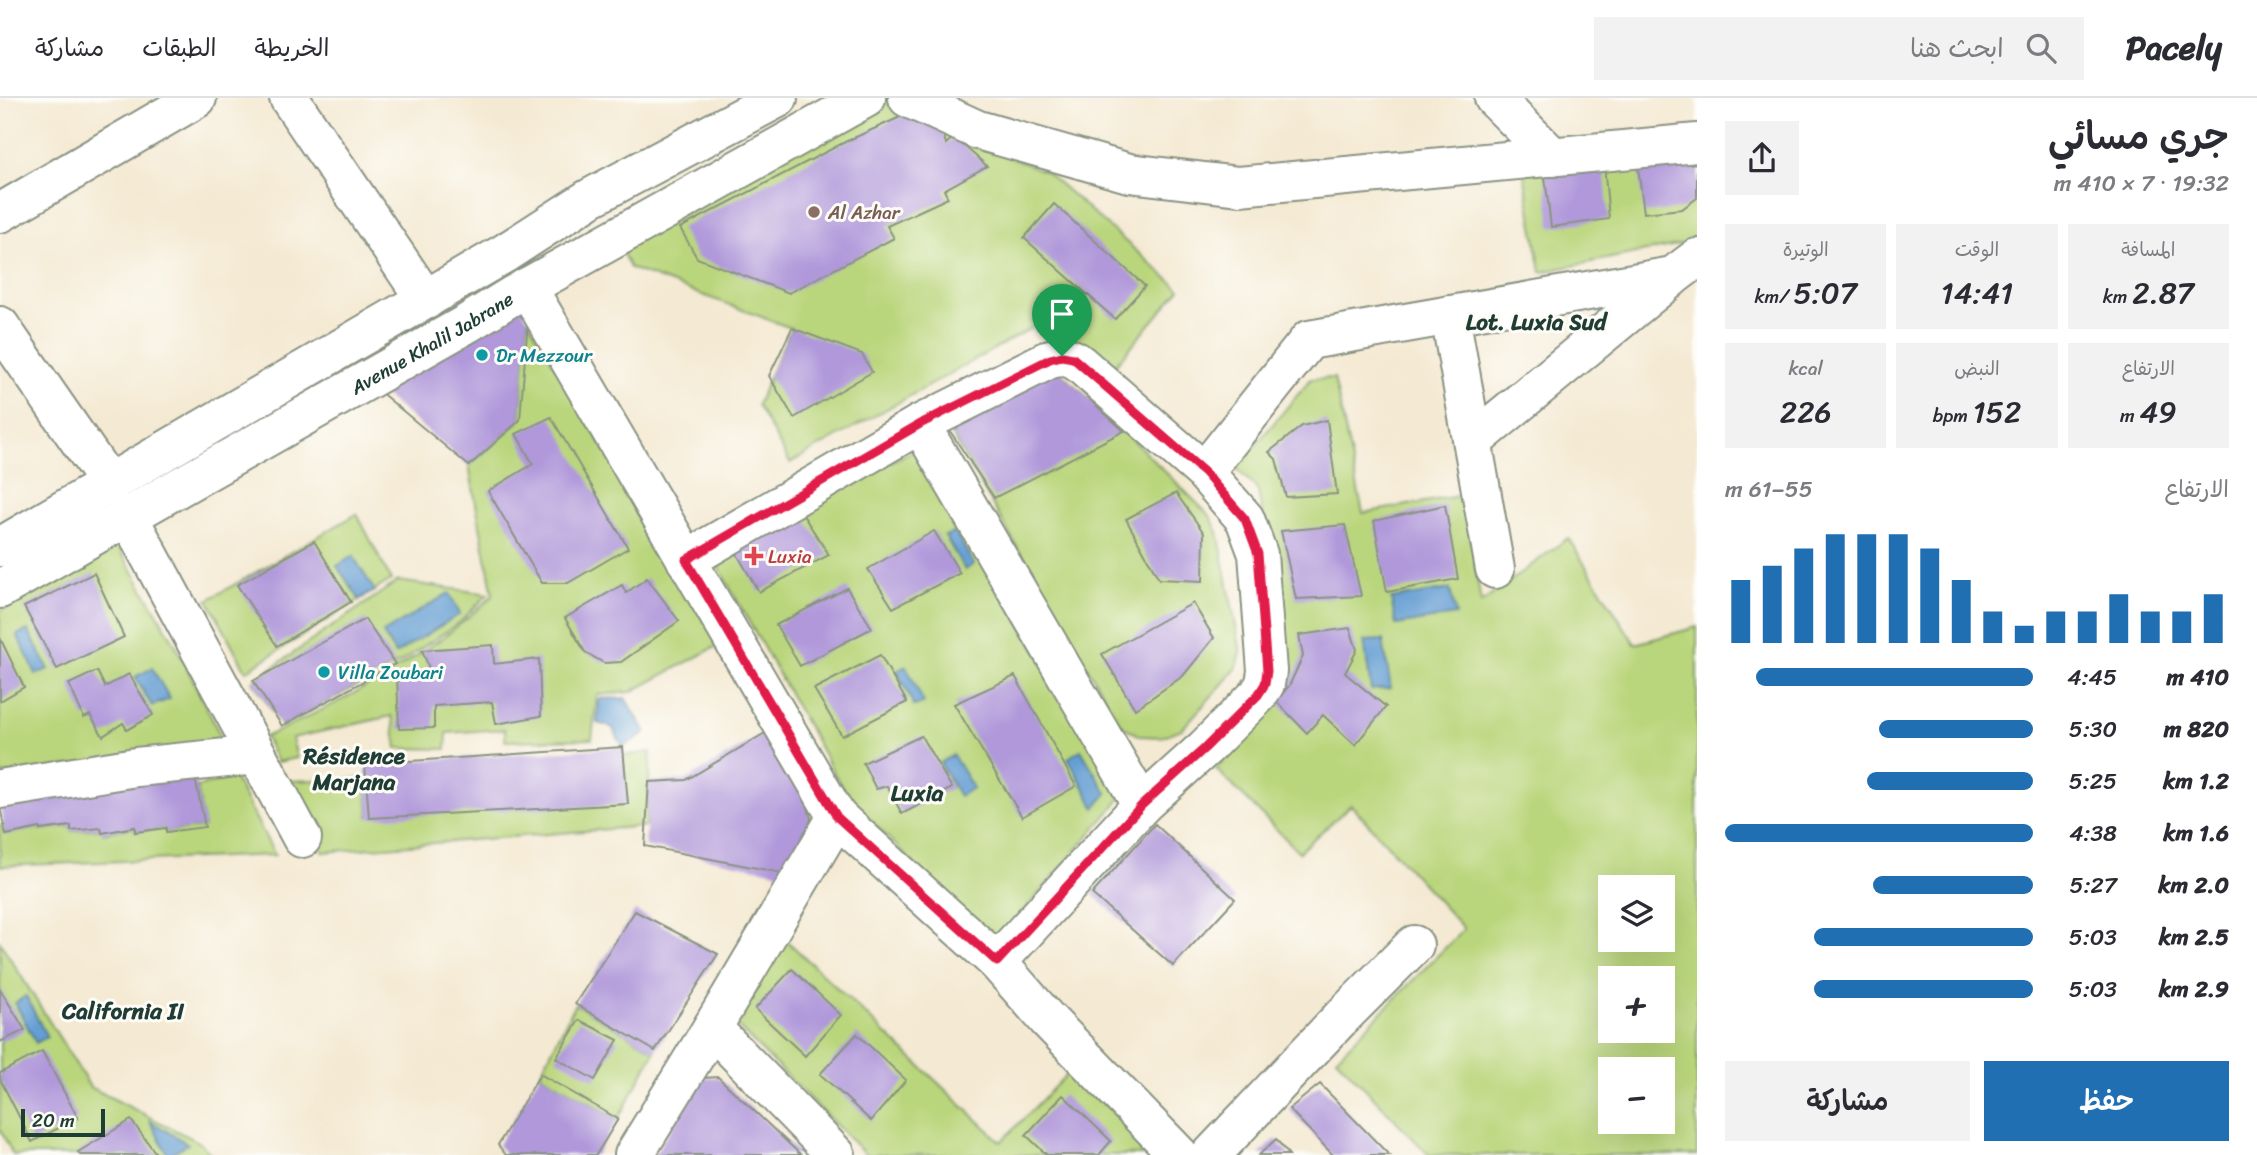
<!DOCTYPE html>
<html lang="ar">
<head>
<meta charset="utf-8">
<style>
	:root { --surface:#fff; --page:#f2f2f3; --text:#2b2b33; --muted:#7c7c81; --line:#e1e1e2; --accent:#1f6fb2 }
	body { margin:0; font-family:Sriracha,"Playpen Sans Arabic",sans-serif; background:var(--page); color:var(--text); direction:rtl; height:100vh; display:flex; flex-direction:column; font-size:26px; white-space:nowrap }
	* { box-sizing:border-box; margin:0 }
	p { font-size:23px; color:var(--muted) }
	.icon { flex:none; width:38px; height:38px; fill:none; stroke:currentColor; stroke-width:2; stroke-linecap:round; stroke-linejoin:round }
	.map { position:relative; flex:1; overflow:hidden; direction:ltr }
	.panel { display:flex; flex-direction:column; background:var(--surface); width:560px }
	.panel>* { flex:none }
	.tools { position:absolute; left:1598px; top:777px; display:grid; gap:14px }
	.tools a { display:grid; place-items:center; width:77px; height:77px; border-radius:0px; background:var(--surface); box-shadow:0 7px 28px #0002; font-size:35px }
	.scale { position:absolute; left:21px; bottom:18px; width:84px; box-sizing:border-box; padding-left:7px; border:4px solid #1f3d34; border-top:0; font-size:19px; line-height:24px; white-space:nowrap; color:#1f3d34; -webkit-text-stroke:5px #fdfcf7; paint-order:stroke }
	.pin { position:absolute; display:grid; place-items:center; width:60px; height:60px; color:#fff; margin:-72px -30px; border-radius:50% 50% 50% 0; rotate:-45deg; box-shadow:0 0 7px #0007 }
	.pin .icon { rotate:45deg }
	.round { display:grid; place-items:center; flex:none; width:74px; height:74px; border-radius:0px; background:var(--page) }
	.headline { display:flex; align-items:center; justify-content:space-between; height:119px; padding:0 28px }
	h1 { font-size:38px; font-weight:600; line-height:52px }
	.metrics { display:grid; grid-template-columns:repeat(3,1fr); gap:10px; height:119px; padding:7px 28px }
	.metrics div { display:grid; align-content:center; border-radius:0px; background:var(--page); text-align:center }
	.metrics b { font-size:30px; font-weight:600 }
	.metrics small { font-size:19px; font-weight:400 }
	.metrics p { font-size:19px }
	.chart { height:196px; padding:14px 28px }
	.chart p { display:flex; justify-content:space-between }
	.chart svg { width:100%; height:126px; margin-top:7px; stroke:var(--accent); stroke-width:6 }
	.action { display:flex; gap:14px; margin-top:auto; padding:14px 28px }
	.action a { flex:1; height:80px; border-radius:0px; background:var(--accent); color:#fff; font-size:28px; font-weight:600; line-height:80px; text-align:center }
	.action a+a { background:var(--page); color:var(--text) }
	ul { padding:0 28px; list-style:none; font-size:23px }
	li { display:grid; grid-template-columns:112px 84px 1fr; align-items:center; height:52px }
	li i { height:18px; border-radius:9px; background:var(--accent) }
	header { display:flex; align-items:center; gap:42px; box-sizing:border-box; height:98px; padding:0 35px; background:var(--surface); border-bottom:2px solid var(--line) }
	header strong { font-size:33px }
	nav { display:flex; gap:38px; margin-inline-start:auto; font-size:24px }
	.search { width:490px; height:63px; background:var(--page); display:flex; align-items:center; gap:18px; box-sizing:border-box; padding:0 24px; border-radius:0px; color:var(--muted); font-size:26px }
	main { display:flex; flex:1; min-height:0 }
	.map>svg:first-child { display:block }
</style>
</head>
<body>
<header>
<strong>Pacely</strong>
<div class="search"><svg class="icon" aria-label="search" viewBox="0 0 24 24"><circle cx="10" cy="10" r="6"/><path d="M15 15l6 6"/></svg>ابحث هنا</div>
<nav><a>الخريطة</a><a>الطبقات</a><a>مشاركة</a></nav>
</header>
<main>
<section class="panel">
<div class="headline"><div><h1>جري مسائي</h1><p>19:32 · 7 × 410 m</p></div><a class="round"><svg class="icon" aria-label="share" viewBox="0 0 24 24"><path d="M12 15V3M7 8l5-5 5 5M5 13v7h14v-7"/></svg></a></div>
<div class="metrics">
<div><p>المسافة</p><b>2.87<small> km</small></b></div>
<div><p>الوقت</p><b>14:41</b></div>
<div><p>الوتيرة</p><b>5:07<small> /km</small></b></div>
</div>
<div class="metrics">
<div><p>الارتفاع</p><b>49<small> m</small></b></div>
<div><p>النبض</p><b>152<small> bpm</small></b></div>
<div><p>kcal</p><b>226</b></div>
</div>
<div class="chart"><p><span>الارتفاع</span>55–61 m</p>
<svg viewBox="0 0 160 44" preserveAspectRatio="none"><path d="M5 44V22M15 44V17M25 44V11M35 44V6M45 44V6M55 44V6M65 44V11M75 44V22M85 44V33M95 44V38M105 44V33M115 44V33M125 44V27M135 44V33M145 44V33M155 44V27"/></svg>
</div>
<ul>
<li><b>410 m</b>4:45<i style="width:90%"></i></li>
<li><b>820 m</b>5:30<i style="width:50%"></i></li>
<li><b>1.2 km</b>5:25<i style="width:54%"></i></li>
<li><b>1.6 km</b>4:38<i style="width:100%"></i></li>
<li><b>2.0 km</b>5:27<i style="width:52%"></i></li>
<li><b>2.5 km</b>5:03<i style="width:71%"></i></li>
<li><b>2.9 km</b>5:03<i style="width:71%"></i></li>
</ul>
<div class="action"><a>حفظ</a><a>مشاركة</a></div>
</section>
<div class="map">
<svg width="1697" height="1057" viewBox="0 0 1697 1057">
	<rect width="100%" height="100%" fill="#fdfcf7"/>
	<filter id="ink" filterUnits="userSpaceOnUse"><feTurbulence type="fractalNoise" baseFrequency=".0143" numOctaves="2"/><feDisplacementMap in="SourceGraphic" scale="14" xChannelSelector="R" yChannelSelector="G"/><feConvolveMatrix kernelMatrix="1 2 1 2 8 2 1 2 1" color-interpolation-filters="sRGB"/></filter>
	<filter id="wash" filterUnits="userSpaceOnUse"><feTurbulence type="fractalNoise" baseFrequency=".00686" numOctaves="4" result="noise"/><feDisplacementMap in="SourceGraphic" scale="28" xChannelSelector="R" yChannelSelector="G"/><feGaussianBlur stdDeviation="1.57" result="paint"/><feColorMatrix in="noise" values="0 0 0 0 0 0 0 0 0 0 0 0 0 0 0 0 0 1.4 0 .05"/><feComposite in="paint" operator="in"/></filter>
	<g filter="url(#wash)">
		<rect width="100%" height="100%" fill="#f4e9d2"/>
		<g fill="#bad67c" stroke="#6c8a58" stroke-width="2" fill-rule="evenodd">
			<polygon points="883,0 916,12 973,43 1046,74 1180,191 1111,272 1048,221 790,365 757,307 791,230 630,170 619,149"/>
			<polygon points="1697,52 1697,143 1541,174 1523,70"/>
			<path d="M528 222 719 547 631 594 597 597 592 641 505 643V631L447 635 446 651 397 650 392 618 292 640 297 660 277 664 265 639C346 602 428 560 493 497L469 368 520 322Z"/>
			<polygon points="1058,272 1124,333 1210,418 1218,434 1241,555 1236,571 1182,631 1161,639 1140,638 1121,627 946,327"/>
			<path d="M1334 280 1363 415 1464 397 1481 505 1568 440 1635 546 1697 529V1057H1429L1336 960 1464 831 1351 707 1299 754 1216 671 1276 603 1289 565 1258 392 1236 370 1311 281ZM1610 789H1662V842H1610ZM1610 880H1662V933H1610ZM1610 971H1662V1024H1610Z"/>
			<polygon points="918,350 1122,699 995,846 848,700 711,456"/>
			<polygon points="357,416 391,482 246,573 208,502"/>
			<polygon points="116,445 174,544 225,647 0,677 0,513"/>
			<polygon points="398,483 488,496 460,524 401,564 282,628 253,583"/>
			<polygon points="651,654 646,728 323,754 289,683 366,680 369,719 623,658"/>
			<polygon points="234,679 275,757 0,768 0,727 4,726 6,736 40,730 41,732 71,728 72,733 101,730 103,735 135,729 135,733 166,730 167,734 204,729 197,689"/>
			<polygon points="784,840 1001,1044 1070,973 1157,1057 866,1057 735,926"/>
			<polygon points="0,844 90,989 199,1044 212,1057 13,1057 0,1031"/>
			<polygon points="575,906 655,953 618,1021 540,976"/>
		</g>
		<g fill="#659ed3" stroke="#426e84" stroke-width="2">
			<polygon points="955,434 974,466 965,472 945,438"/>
			<polygon points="353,458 375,493 359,501 337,468"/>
			<polygon points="1450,491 1456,517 1396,527 1391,501"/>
			<polygon points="449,495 460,516 395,556 383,535"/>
			<polygon points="28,532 49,571 36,576 17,537"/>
			<polygon points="1383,542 1391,590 1371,592 1364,543"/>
			<polygon points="906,568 924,605 914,608 897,573"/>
			<polygon points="152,570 170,601 152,608 135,579"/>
			<polygon points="625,600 646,634 623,649 612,629 597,625 599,601"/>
			<polygon points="1081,652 1107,695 1095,710 1068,660"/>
			<polygon points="953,657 973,690 959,698 940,665"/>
			<polygon points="26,898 47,939 36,945 15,905"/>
			<polygon points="150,1023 188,1046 168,1057"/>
		</g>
		<g id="blocks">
			<g fill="#b098da">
				<polygon points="916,12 942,31 946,46 954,39 987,68 944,92 948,100 887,128 894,140 789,195 697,160 680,130 847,43"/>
				<polygon points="1697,62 1697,100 1682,111 1644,115 1638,69"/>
				<polygon points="1604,66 1609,121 1551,129 1544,71"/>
				<polygon points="1054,106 1145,188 1115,221 1024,140"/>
				<polygon points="521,208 528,222 520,322 469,368 379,293"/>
				<polygon points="792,230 862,256 872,274 794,320 769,278"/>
				<polygon points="1058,272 1124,333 994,400 946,327"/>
				<polygon points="551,319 628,450 568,485 542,485 488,393 533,366 516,336"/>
				<polygon points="1327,322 1337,396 1286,399 1276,361 1269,354 1302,328"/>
				<polygon points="1176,395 1204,435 1203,483 1159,481 1126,421"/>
				<polygon points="1445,407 1458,481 1387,494 1374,423"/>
				<polygon points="801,414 829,457 759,494 734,451"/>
				<polygon points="1345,427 1361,498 1296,501 1281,433"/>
				<polygon points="934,433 960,475 893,510 868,471"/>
				<polygon points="314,443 351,504 277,548 237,487"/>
				<polygon points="94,475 124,539 57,571 24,509"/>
				<polygon points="647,480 679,523 621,564 604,565 585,554 565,520 622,487 626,495"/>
				<polygon points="847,490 872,530 800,568 776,527"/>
				<polygon points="1193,505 1214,540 1183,578 1135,611 1102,556"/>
				<polygon points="365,521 395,566 282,628 253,583"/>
				<polygon points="1350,530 1357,552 1345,575 1386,609 1355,647 1323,617 1307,635 1276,603 1289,588 1303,558 1299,537"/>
				<polygon points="0,540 24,589 0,603"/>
				<polygon points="493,547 494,566 539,561 541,618 496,626 492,604 434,608 434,630 399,631 397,578 430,573 422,552"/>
				<polygon points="880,557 907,604 842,638 814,591"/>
				<polygon points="97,573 105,589 129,576 153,617 127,632 123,625 103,638 90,617 84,620 69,586"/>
				<polygon points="1015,578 1076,688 1022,719 954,606"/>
				<polygon points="767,634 806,702 811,721 803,747 787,776 645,748 649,684 686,682"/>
				<polygon points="921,638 952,690 902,716 887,688 876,691 863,665"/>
				<polygon points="623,649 628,706 369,720 365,666"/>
				<polygon points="194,674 205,729 166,734 166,730 135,734 135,729 102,735 101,730 71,733 71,728 40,732 40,730 6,737 0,709"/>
				<polygon points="1155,726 1235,801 1173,868 1092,796"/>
				<polygon points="635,813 718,856 655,953 575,906"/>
				<polygon points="792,871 841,917 805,958 755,911"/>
				<polygon points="0,891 25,932 0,944"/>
				<polygon points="579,922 618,942 595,982 556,960"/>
				<polygon points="857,936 906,982 871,1023 820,976"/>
				<polygon points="42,953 78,1020 32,1044 0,981 0,975"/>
				<polygon points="540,976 618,1021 596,1057 506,1057 498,1047"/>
				<polygon points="718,979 801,1057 654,1057 704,980"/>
				<polygon points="1320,986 1389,1057 1333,1057 1289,1011"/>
				<polygon points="1063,997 1111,1043 1099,1057 1047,1057 1026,1037"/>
				<polygon points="131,1022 157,1057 80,1057 78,1054"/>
				<polygon points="1276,1041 1289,1057 1259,1057"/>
			</g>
		</g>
	</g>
	<g filter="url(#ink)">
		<use href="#blocks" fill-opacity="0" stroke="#8a9383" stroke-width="2"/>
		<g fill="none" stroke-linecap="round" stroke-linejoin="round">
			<defs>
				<g id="minor">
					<polyline points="289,0 426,202"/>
					<polyline points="908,0 978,32 1129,75 1239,88 1697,45"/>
					<polyline points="1494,0 1553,59"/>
					<polyline points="0,115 197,0"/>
					<polyline points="527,189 837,719 997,864 1047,921 1179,1057"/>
					<polyline points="1450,217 1495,471"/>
					<polyline points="0,228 110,387"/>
					<polyline points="920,326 1142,707"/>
					<polyline points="1473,343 1671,180"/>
					<polyline points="1204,374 1309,242 1673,178 1697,160"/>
					<polyline points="128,418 302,740"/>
					<path d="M686 462 920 326 1050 261C1063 258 1070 258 1080 266L1204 374 1245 421 1258 456 1267 573 1265 586 1258 597 1205 650 1142 707 997 864"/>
					<polyline points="0,691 136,669 257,657"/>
					<polyline points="712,930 836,1057"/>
					<polyline points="634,1057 712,930 837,719"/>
					<polyline points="1211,1057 1339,922 1414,847"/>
				</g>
				<g id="major">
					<polyline points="0,449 505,155 590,100 778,0"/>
					<path id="s1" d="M0 491 468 225 515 196 866 0"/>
				</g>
			</defs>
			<use href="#minor" stroke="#8a9383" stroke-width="42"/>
			<use href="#major" stroke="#8a9383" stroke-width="42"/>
			<use href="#minor" stroke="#fff" stroke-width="38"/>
			<use href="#major" stroke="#fff" stroke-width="38"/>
		</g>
	</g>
	<g fill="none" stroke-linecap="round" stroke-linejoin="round" filter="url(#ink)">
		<defs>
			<polygon id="route" points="1062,258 1073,260 1204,374 1245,421 1258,456 1267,573 1265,586 1258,597 1205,650 1142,707 997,864 837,719 686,462 920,326 1050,261"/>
		</defs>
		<use href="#route" stroke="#fff" stroke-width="14"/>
		<use href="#route" stroke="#e11d48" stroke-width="9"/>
	</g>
	<circle fill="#8d6e63" stroke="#fdfcf7" stroke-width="2.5" cx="814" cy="114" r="7"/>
	<g fill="#0f9aa8" stroke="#fdfcf7" stroke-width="2.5">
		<circle cx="482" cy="257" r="7"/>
		<circle cx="324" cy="574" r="7"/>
	</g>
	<path fill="#e0444e" stroke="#fdfcf7" stroke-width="2.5" d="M750.5 447.5h7v7h7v7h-7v7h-7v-7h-7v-7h7z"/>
	<g text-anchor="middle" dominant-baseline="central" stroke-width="6" stroke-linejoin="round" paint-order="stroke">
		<g font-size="19" fill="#785e54" stroke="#fdfcf7" text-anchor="start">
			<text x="828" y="114">Al Azhar</text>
		</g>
		<g font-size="19" fill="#1f3d34" stroke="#fdfcf7">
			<text stroke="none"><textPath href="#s1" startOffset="497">Avenue Khalil Jabrane</textPath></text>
		</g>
		<g font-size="19" fill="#0d838f" stroke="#fdfcf7" text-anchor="start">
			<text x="496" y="257">Dr Mezzour</text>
			<text x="338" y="574">Villa Zoubari</text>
		</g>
		<g font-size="19" fill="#be3a42" stroke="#fdfcf7" text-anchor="start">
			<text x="768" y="458">Luxia</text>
		</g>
		<g font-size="23" font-weight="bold" fill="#1f3d34" stroke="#fdfcf7">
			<text x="1536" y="224">Lot. Luxia Sud</text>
			<text x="354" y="658">Résidence<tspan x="354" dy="26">Marjana</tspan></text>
			<text x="917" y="695">Luxia</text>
			<text x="123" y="913">California II</text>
		</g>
	</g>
</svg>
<div class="tools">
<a><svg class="icon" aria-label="layers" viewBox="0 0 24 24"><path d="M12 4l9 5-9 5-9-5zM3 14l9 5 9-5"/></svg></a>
<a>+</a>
<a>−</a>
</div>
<div class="scale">20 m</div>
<div class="pin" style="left:1062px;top:258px;background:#1e9e55"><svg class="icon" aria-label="arrive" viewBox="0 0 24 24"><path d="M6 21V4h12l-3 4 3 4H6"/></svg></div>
</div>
</main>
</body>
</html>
